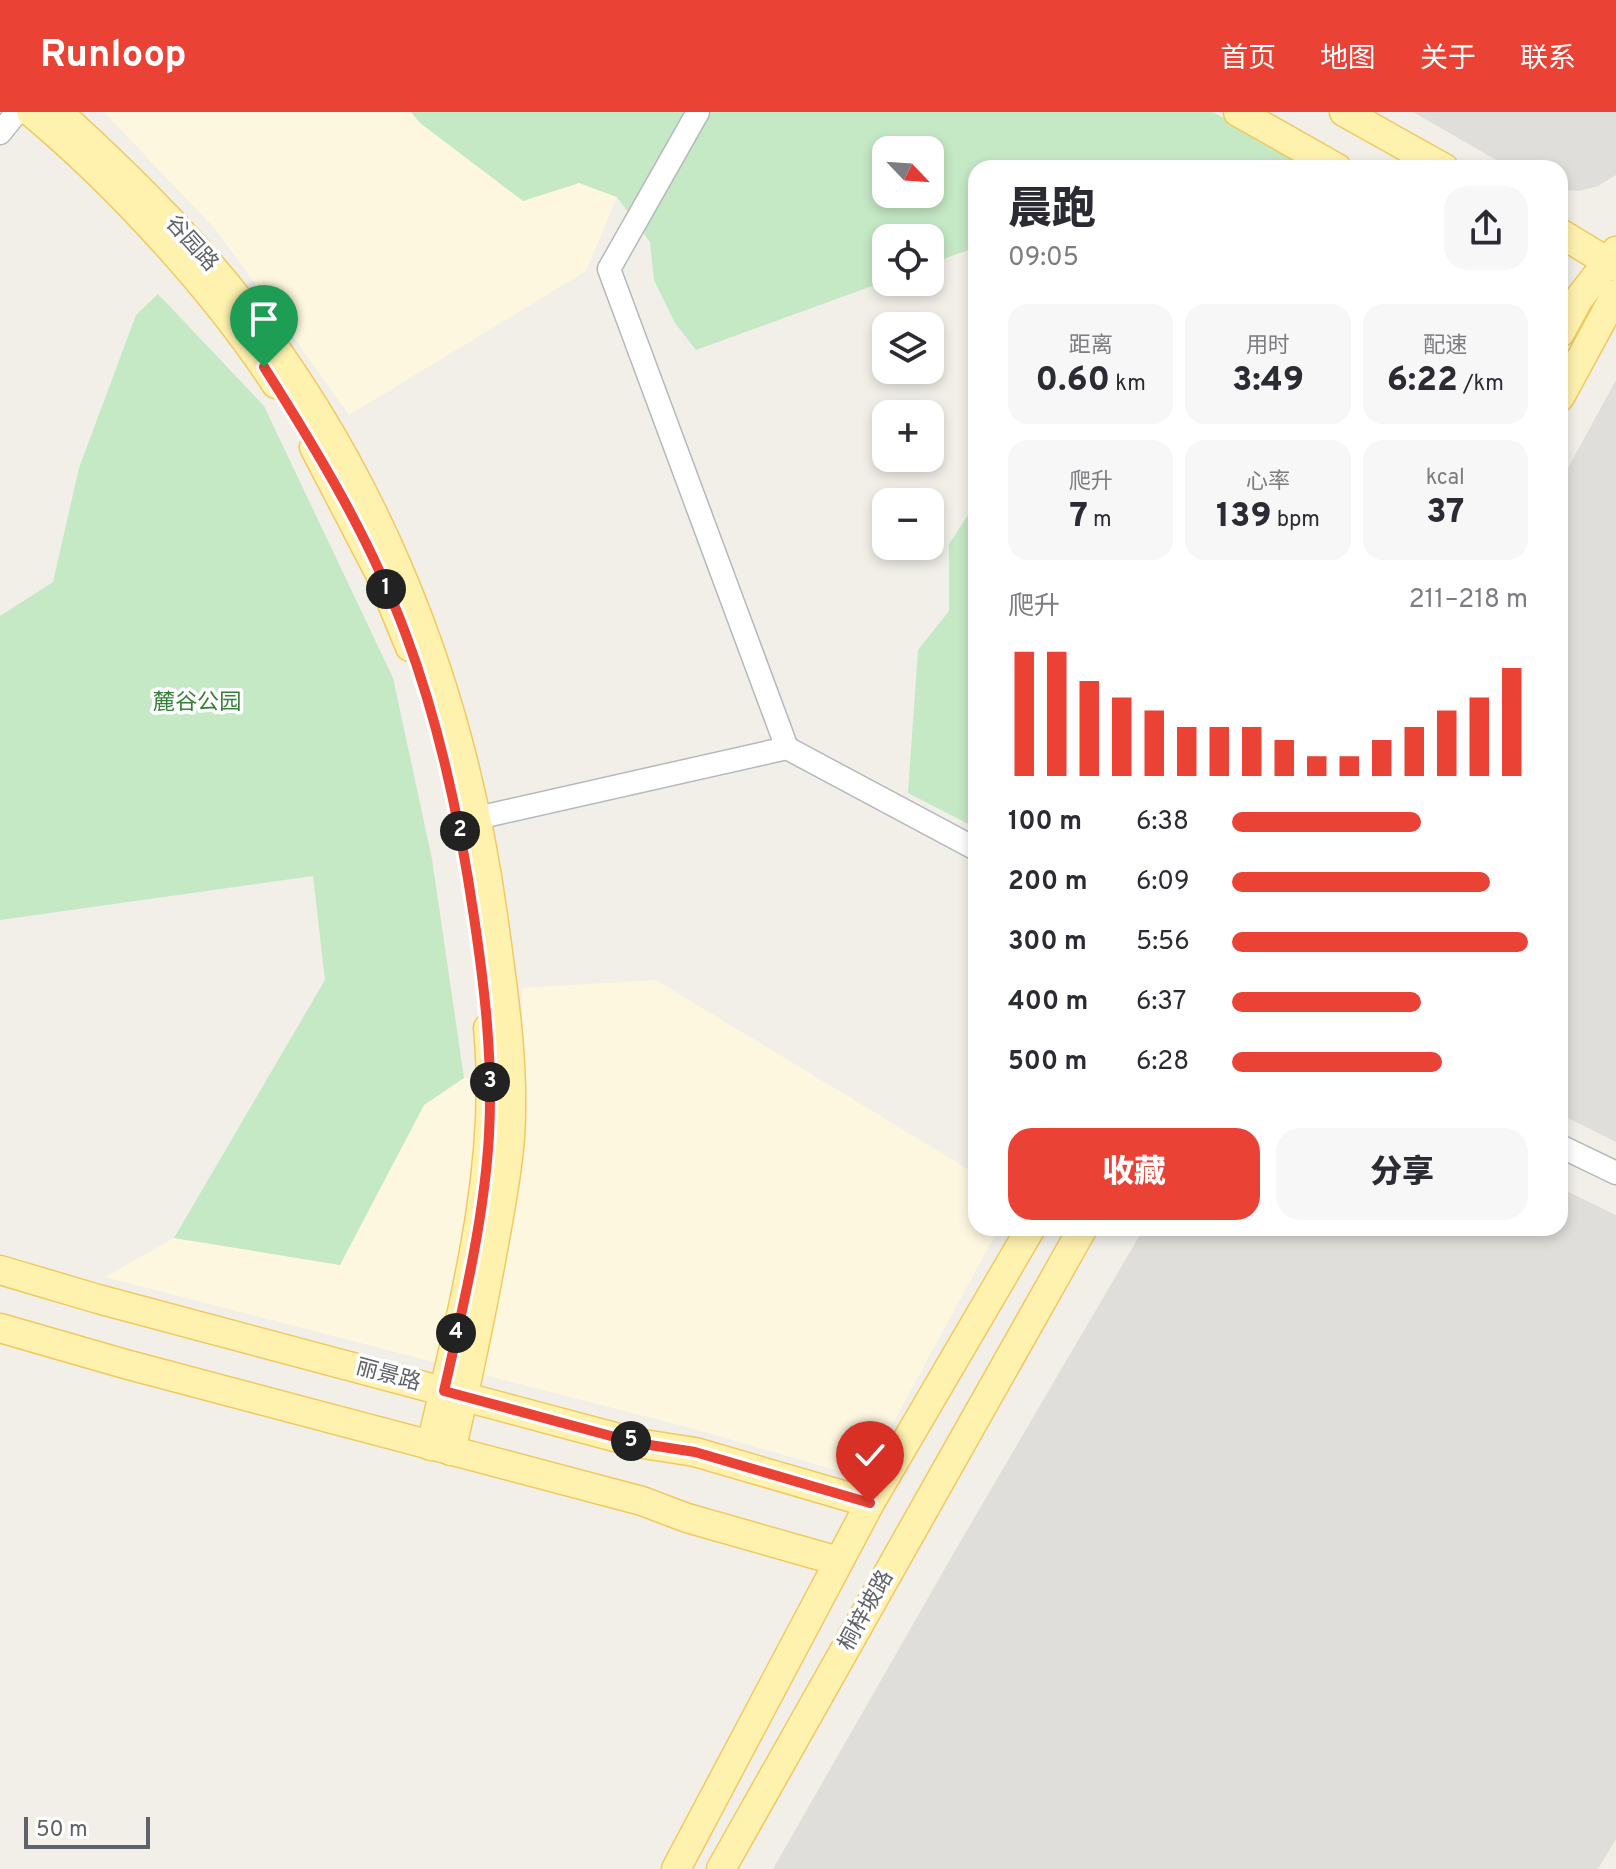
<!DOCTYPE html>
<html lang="zh">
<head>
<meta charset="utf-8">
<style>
	:root { --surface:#fff; --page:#f7f7f7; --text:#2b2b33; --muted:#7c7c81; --accent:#ea4335 }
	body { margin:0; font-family:Overpass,"Noto Sans SC",sans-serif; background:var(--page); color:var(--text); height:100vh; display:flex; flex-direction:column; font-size:30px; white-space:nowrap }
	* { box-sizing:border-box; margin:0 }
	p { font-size:26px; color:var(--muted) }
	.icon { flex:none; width:44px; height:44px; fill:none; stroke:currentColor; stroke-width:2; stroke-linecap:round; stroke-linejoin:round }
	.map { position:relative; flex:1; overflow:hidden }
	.sheet { position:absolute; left:968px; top:48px; width:600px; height:1076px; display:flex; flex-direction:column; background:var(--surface); border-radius:24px; box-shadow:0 4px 12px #0003 }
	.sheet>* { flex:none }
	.needle { width:52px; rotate:115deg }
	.buttons { position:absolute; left:872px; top:24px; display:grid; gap:16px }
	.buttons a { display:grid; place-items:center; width:72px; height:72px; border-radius:16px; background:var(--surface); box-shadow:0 4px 12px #0003; font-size:40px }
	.scale { position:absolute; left:24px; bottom:20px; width:126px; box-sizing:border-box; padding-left:8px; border:4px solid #5f6368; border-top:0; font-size:22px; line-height:28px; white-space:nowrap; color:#5f6368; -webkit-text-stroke:6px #fff; paint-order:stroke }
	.pin { position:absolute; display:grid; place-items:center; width:68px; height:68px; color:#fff; margin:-82px -34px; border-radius:50% 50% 50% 0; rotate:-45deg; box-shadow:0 0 8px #0007 }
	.pin .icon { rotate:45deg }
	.km { position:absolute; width:40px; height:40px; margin:-20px; border-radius:50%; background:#222; color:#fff; font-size:22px; line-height:40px; text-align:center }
	.round { display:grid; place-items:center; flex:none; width:84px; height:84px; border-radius:24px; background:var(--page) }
	.summary { display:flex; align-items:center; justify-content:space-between; height:136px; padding:0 40px }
	h1 { font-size:44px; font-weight:800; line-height:60px }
	.metrics { display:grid; grid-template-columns:repeat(3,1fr); gap:12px; height:136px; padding:8px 40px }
	.metrics div { display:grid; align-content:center; border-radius:20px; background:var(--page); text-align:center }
	.metrics b { font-size:34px; font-weight:800 }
	.metrics small { font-size:22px; font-weight:400 }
	.metrics p { font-size:22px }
	.chart { height:224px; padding:16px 40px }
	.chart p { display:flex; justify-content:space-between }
	.chart svg { width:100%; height:144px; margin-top:8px; stroke:var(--accent); stroke-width:6 }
	.button { display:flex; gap:16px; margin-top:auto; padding:16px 40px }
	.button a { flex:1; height:92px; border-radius:24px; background:var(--accent); color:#fff; font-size:32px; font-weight:800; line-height:92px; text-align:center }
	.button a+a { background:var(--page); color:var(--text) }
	ul { padding:0 40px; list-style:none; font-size:26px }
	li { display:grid; grid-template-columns:128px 96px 1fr; align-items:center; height:60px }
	li i { height:20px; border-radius:10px; background:var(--accent) }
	header { display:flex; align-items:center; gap:48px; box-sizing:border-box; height:112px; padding:0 40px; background:var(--accent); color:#fff }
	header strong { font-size:38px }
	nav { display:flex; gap:44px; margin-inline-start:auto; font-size:28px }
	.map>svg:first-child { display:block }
</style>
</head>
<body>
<header>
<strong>Runloop</strong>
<nav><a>首页</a><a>地图</a><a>关于</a><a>联系</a></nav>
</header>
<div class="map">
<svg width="1616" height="1757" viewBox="0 0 1616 1757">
	<rect width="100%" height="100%" fill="#f1efe8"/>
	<g fill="#fef7e0">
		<polygon points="104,0 422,0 523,89 579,71 617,85 586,159 349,303 217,119"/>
		<polygon points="656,868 976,1062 976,1116 999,1116 863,1366 698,1318 105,1165 174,1126 340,1153 424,993 464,966 523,959 522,876"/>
	</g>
	<g fill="#e0deda">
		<polygon points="1413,0 1616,0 1616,63 1598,74 1579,79 1560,77 1560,56 1510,56"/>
		<polygon points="1616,268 1616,1030 1560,1002 1560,371"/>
		<polygon points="1560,1076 1616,1103 1616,1727 1598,1757 773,1757 956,1437 1144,1116 1560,1116"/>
	</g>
	<g fill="#c5e8c5" fill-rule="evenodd">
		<path d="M411 0H1213L1311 56H976V162L968 138 930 152V126H886V169L696 238 675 211 654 168 650 130 617 85 579 71 523 89 420 11ZM886 38H930V82H886Z"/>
		<polygon points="158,182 264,294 393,566 432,747 464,966 424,993 340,1153 174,1126 325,868 313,764 0,808 0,504 53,470 79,356 136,203"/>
		<polygon points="976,391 976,716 908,681 918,538 949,499 949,432"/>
	</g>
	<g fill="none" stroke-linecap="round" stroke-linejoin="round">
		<defs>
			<g id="minor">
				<polyline points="698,0 609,157 787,636 976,737"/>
				<polyline points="0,21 17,0"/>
				<polyline points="477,706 787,636"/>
				<polyline points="1560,1034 1616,1061"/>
			</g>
			<g id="major">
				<path d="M31 0C117 72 215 178 276 272"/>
				<path d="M58 0C111 48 163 98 210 153 369 338 460 564 493 804 503 877 515 952 510 1026 507 1065 499 1104 492 1143 480 1209 466 1274 451 1339"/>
				<polyline points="1238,0 1337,56"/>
				<polyline points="1344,0 1444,56"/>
				<polyline points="1560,121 1616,155"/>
				<polyline points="1560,221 1578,188 1616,139"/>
				<polyline points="1560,285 1616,182"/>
				<polyline points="314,335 379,460 410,535"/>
				<polyline points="0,1158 98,1187 637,1331 695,1340 870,1391"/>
				<polyline points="0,1216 125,1252 642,1389 687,1406 838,1449"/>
				<path d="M431 1334C462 1198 502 1056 488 916"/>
				<polyline points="676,1757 870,1391 1031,1116"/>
				<polyline points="721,1757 1083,1116"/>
			</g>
		</defs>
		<use href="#minor" stroke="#b5b8bc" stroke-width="25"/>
		<use href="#major" stroke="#f2c960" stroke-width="31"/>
		<use href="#minor" stroke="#fff" stroke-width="22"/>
		<use href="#major" stroke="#fff2af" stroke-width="28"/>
	</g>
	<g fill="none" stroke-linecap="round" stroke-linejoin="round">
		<defs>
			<path id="route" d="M264 255C318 340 371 428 406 523 440 614 460 709 474 805 485 878 493 949 489 1023 484 1109 463 1195 444 1279L637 1331 695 1340 870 1391"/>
		</defs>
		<use href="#route" stroke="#fff" stroke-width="16"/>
		<use href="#route" stroke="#ea4335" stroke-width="10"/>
	</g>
	<g text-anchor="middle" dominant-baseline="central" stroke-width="7" stroke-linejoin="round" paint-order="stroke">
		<g font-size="22" fill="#5f6368" stroke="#fff">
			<text transform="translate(191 132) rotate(48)">谷园路</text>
			<text transform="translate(388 1264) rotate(15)">丽景路</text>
			<text transform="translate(867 1499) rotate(-61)">桐梓坡路</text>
		</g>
		<g font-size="22" fill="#348238" stroke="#fff">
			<text x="197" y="591">麓谷公园</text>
		</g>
	</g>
</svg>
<div class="buttons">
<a><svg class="needle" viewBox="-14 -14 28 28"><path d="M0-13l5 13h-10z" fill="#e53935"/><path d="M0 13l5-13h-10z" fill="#7c7c81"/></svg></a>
<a><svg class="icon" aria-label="locate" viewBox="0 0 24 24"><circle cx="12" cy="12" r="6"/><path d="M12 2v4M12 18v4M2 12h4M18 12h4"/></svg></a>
<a><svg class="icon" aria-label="layers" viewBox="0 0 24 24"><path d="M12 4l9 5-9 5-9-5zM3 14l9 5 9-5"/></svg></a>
<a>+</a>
<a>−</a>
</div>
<div class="scale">50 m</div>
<div class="pin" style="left:264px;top:255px;background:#1e9e55"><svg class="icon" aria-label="arrive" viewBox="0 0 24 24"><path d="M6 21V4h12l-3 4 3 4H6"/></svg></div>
<div class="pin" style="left:870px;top:1391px;background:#d93025"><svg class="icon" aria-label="check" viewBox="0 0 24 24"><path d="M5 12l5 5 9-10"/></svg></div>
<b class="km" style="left:386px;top:477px">1</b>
<b class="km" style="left:460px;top:719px">2</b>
<b class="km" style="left:490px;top:970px">3</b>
<b class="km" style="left:456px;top:1221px">4</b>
<b class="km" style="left:631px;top:1329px">5</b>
<section class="sheet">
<div class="summary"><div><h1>晨跑</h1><p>09:05</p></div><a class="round"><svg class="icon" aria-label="share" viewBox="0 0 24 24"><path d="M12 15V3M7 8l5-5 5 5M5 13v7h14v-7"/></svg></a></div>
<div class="metrics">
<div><p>距离</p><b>0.60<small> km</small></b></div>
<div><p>用时</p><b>3:49</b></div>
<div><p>配速</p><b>6:22<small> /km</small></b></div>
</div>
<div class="metrics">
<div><p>爬升</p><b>7<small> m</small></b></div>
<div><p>心率</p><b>139<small> bpm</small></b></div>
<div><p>kcal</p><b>37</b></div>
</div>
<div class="chart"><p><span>爬升</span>211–218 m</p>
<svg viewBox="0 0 160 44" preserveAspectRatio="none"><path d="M5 44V6M15 44V6M25 44V15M35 44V20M45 44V24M55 44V29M65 44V29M75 44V29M85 44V33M95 44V38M105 44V38M115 44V33M125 44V29M135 44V24M145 44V20M155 44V11"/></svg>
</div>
<ul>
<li><b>100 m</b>6:38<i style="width:64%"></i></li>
<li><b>200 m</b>6:09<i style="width:87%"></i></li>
<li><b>300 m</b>5:56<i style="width:100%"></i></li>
<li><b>400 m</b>6:37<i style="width:64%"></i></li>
<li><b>500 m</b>6:28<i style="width:71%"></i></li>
</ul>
<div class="button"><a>收藏</a><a>分享</a></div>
</section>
</div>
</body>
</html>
